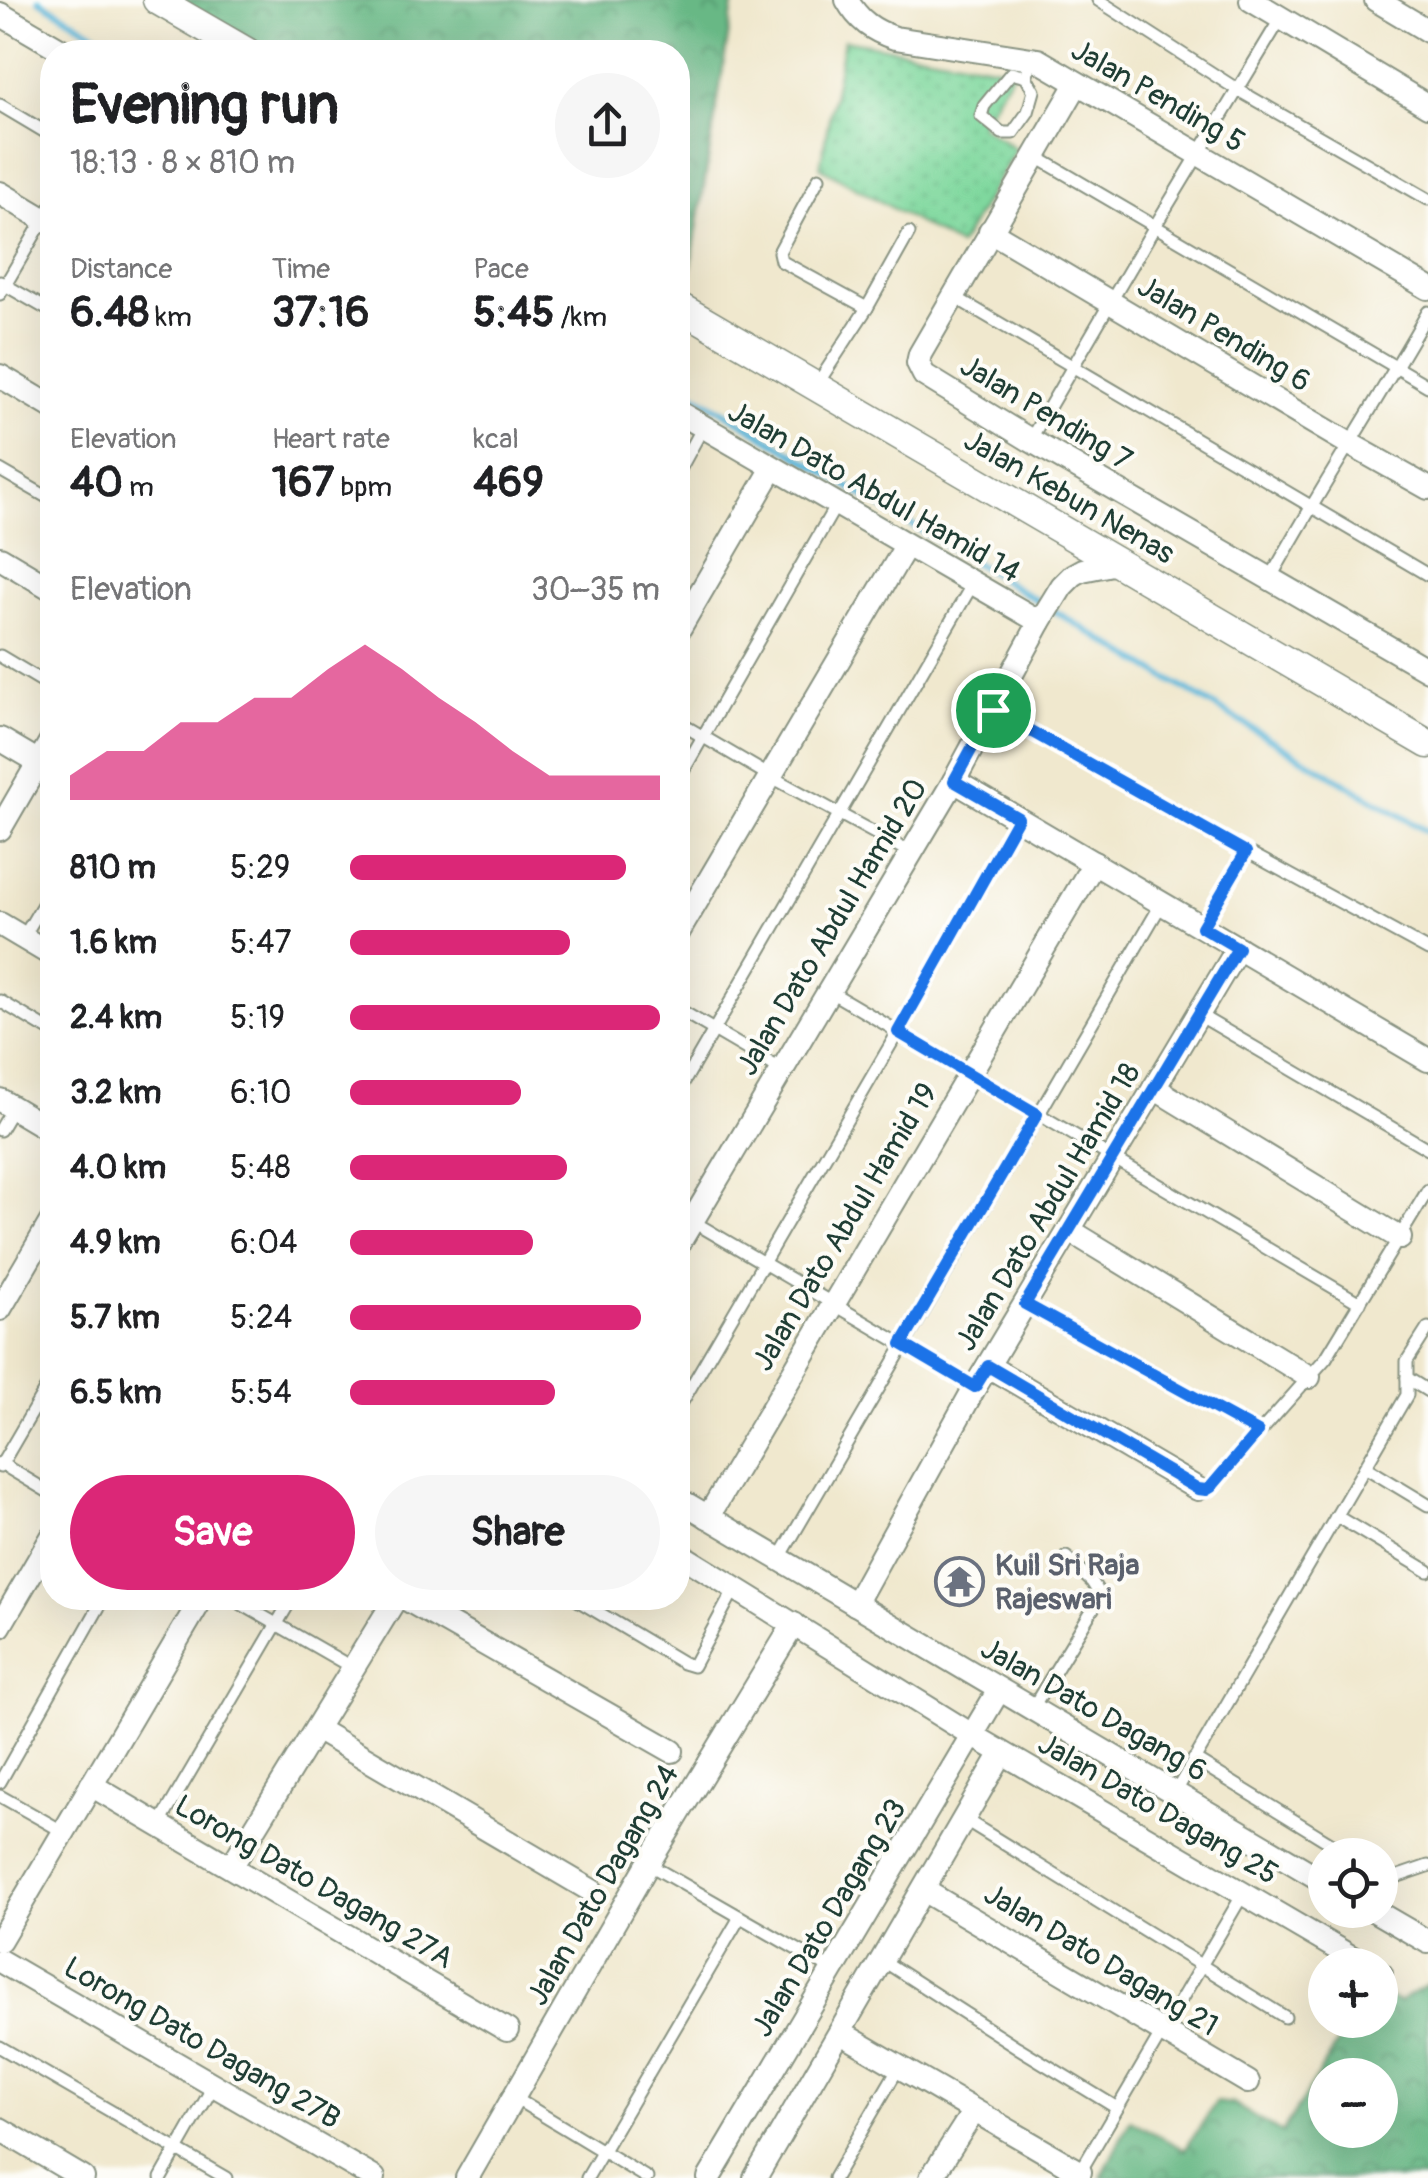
<!DOCTYPE html>
<html lang="en">
<head>
<meta charset="utf-8">
<style>
	:root { --surface:#fff; --page:#f6f6f6; --text:#202124; --muted:#757577; --accent:#db2777 }
	body { margin:0; font-family:Pangolin,sans-serif; background:var(--page); color:var(--text); height:100vh; display:flex; flex-direction:column; font-size:38px; white-space:nowrap }
	* { box-sizing:border-box; margin:0 }
	p { font-size:32px; color:var(--muted) }
	.icon { flex:none; width:55px; height:55px; fill:none; stroke:currentColor; stroke-width:2; stroke-linecap:round; stroke-linejoin:round }
	.map { position:relative; flex:1; overflow:hidden }
	.sheet { position:absolute; left:40px; top:40px; width:650px; height:1570px; display:flex; flex-direction:column; background:var(--surface); border-radius:40px; box-shadow:0 10px 40px #0002 }
	.sheet>* { flex:none }
	.controls { position:absolute; left:1308px; top:1838px; display:grid; gap:20px }
	.controls a { display:grid; place-items:center; width:90px; height:90px; border-radius:50%; background:var(--surface); box-shadow:0 10px 40px #0002; font-size:50px }
	.pin { position:absolute; display:grid; place-items:center; width:85px; height:85px; color:#fff; margin:-42px; border:5px solid #fff; border-radius:50%; box-shadow:0 2px 10px #0007 }
	.round { display:grid; place-items:center; flex:none; width:105px; height:105px; border-radius:52px; background:var(--page) }
	.head { display:flex; align-items:center; justify-content:space-between; height:170px; padding:0 30px }
	h1 { font-size:55px; font-weight:800; line-height:75px }
	.figures { display:grid; grid-template-columns:repeat(3,1fr); gap:15px; height:170px; padding:10px 30px }
	.figures div { display:grid; align-content:center }
	.figures b { font-size:42px; font-weight:800 }
	.figures small { font-size:28px; font-weight:400 }
	.figures p { font-size:28px }
	.chart { height:280px; padding:20px 30px }
	.chart p { display:flex; justify-content:space-between }
	.chart svg { width:100%; height:180px; margin-top:10px; fill:var(--accent); opacity:.7 }
	.cta { display:flex; gap:20px; margin-top:auto; padding:20px 30px }
	.cta a { flex:1; height:115px; border-radius:60px; background:var(--accent); color:#fff; font-size:40px; font-weight:800; line-height:115px; text-align:center }
	.cta a+a { background:var(--page); color:var(--text) }
	ul { padding:0 30px; list-style:none; font-size:32px }
	li { display:grid; grid-template-columns:160px 120px 1fr; align-items:center; height:75px }
	li i { height:25px; border-radius:12px; background:var(--accent) }
	.map>svg:first-child { display:block }
</style>
</head>
<body>
<div class="map">
<svg width="1428" height="2178" viewBox="0 0 1428 2178">
	<defs>
		<pattern id="forest-crowns" width="20" height="18" patternUnits="userSpaceOnUse" patternTransform="scale(2.5)"><rect width="20" height="18" fill="#67b885"/><path d="M2 6a3 3 0 1 1 6 0M12 15a3 3 0 1 1 6 0" fill="none" stroke="#54976e"/></pattern>
		<pattern id="park-dots" width="8" height="8" patternUnits="userSpaceOnUse" patternTransform="scale(2.5)"><rect width="8" height="8" fill="#7fd89e"/><path d="M2 2h.1M6 6h.1" fill="none" stroke="#6dba89" stroke-width="1.8" stroke-linecap="round"/></pattern>
	</defs>
	<rect width="100%" height="100%" fill="#fdfcf7"/>
	<filter id="ink" filterUnits="userSpaceOnUse"><feTurbulence type="fractalNoise" baseFrequency=".01" numOctaves="2"/><feDisplacementMap in="SourceGraphic" scale="20" xChannelSelector="R" yChannelSelector="G"/><feConvolveMatrix kernelMatrix="1 2 1 2 8 2 1 2 1" color-interpolation-filters="sRGB"/></filter>
	<filter id="wash" filterUnits="userSpaceOnUse"><feTurbulence type="fractalNoise" baseFrequency=".0048" numOctaves="4" result="noise"/><feDisplacementMap in="SourceGraphic" scale="40" xChannelSelector="R" yChannelSelector="G"/><feGaussianBlur stdDeviation="2.25" result="paint"/><feColorMatrix in="noise" values="0 0 0 0 0 0 0 0 0 0 0 0 0 0 0 0 0 1.4 0 .05"/><feComposite in="paint" operator="in"/></filter>
	<g filter="url(#wash)">
		<rect width="100%" height="100%" fill="#f0e8ce"/>
		<g fill="url(#forest-crowns)" stroke="#437a5c" stroke-width="2.5" fill-rule="evenodd">
			<polygon points="174,0 734,0 684,309 678,306 678,52 260,52"/>
			<path d="M1428 1984V2178H1101L1130 2120 1185 2150 1216 2102 1233 2104 1282 2133 1352 2020H1380V1992L1399 2002ZM1325 2075H1380V2130H1325Z"/>
		</g>
		<polygon fill="url(#park-dots)" stroke="#4f8a69" stroke-width="2.5" points="844,40 1014,70 980,125 1016,149 959,246 820,167"/>
		<g fill="none" stroke-linecap="round" stroke-linejoin="round">
			<g stroke="#5cb7da" stroke-width="6">
				<polyline points="39,0 126,52"/>
				<polyline points="678,384 1129,656 1428,832"/>
			</g>
		</g>
	</g>
	<g filter="url(#ink)">
		<g fill="none" stroke-linecap="round" stroke-linejoin="round">
			<defs>
				<g id="service">
					<polyline points="1098,0 1238,90 1428,199"/>
					<polyline points="1026,77 1011,73 984,106 981,116 1002,133 1013,133 1028,112 1034,91 1026,77 1032,59"/>
					<polyline points="0,105 52,136"/>
					<polyline points="1035,156 1428,386"/>
					<polyline points="819,178 779,252 781,261 867,308"/>
					<polyline points="0,282 52,312"/>
					<polyline points="0,294 52,205"/>
					<polyline points="953,296 1428,575"/>
					<polyline points="816,386 867,308 909,233"/>
					<polyline points="1030,440 1155,226 1281,18"/>
					<polyline points="0,470 52,500"/>
					<polyline points="678,473 703,427"/>
					<path d="M1270 579C1320 488 1377 402 1428 312"/>
					<polyline points="0,656 52,687"/>
					<polyline points="993,710 1246,851 1428,950"/>
					<polyline points="678,722 770,776 911,853"/>
					<polyline points="678,780 836,505"/>
					<polyline points="1202,927 1246,851"/>
					<polyline points="23,938 52,889"/>
					<polyline points="829,991 1360,1303"/>
					<polyline points="0,1001 52,1032"/>
					<polyline points="678,1009 782,1070"/>
					<polyline points="1199,1015 1428,1149"/>
					<polyline points="678,1092 972,585"/>
					<polyline points="0,1130 13,1108"/>
					<polyline points="692,1221 975,1387"/>
					<polyline points="1025,1304 1258,1433"/>
					<polyline points="1407,1378 1428,1391"/>
					<polyline points="678,1409 898,1032 1018,819"/>
					<polyline points="0,1463 52,1494"/>
					<polyline points="0,1467 52,1378"/>
					<polyline points="1365,1467 1428,1505"/>
					<polyline points="1198,1489 1206,1490 1211,1487 1326,1358 1428,1190"/>
					<polyline points="1336,1516 1428,1571"/>
					<polyline points="779,1559 1162,903"/>
					<polyline points="231,1598 353,1668"/>
					<polyline points="574,1598 683,1663 693,1666 735,1588"/>
					<polyline points="1032,1709 1097,1602 1099,1593 1092,1582 1066,1557"/>
					<polyline points="1194,1759 1350,1855"/>
					<polyline points="0,1782 104,1598"/>
					<polyline points="1175,1793 1407,1395 1407,1361 1428,1328"/>
					<polyline points="0,1796 64,1832"/>
					<polyline points="964,1819 1285,2017"/>
					<polyline points="159,1825 292,1598"/>
					<polyline points="648,1864 833,1970"/>
					<polyline points="1380,1873 1390,1879 1428,1866"/>
					<polyline points="882,1960 1017,2047 1117,2108"/>
					<polyline points="0,2047 226,2178"/>
					<polyline points="513,2097 647,2178"/>
					<polyline points="1080,2172 1243,1894"/>
					<polyline points="161,2178 214,2085"/>
					<polyline points="587,2178 740,1917"/>
					<polyline points="834,2178 899,2067"/>
				</g>
				<g id="minor">
					<path d="M847 0C858 20 873 31 895 38L1038 60 1428 288"/>
					<polyline points="1251,0 1428,106"/>
					<polyline points="1376,0 1428,31"/>
					<polyline points="0,14 65,52"/>
					<polyline points="1077,84 920,354 918,363 924,375 1030,440 1428,670"/>
					<polyline points="0,193 52,224"/>
					<polyline points="990,231 1348,443 1428,488"/>
					<polyline points="0,376 52,407"/>
					<polyline points="678,412 1040,622"/>
					<polyline points="0,558 52,589"/>
					<polyline points="678,631 773,468"/>
					<polyline points="0,739 39,762"/>
					<polyline points="954,781 1428,1060"/>
					<polyline points="0,829 52,739"/>
					<polyline points="0,924 52,955"/>
					<polyline points="678,933 906,546"/>
					<polyline points="1154,1088 1400,1238"/>
					<polyline points="0,1100 52,1131"/>
					<polyline points="1069,1230 1309,1377"/>
					<polyline points="678,1245 954,781 1040,622 1062,586 1073,575 1082,570 1117,563"/>
					<polyline points="0,1309 52,1220"/>
					<polyline points="988,1366 1198,1489"/>
					<polyline points="678,1499 1325,1882"/>
					<polyline points="708,1517 1094,863"/>
					<polyline points="678,1553 972,1735 1365,1965"/>
					<polyline points="404,1598 672,1751"/>
					<polyline points="855,1604 975,1387 1238,948"/>
					<polyline points="0,1626 52,1537"/>
					<polyline points="316,1729 592,1891"/>
					<polyline points="91,1785 507,2030"/>
					<polyline points="231,1867 396,1598"/>
					<polyline points="923,1890 1248,2082"/>
					<polyline points="1373,1910 1428,1942"/>
					<polyline points="0,1940 202,1598"/>
					<polyline points="0,1961 374,2178"/>
					<polyline points="1380,1974 1381,1974"/>
					<polyline points="841,2033 1080,2172"/>
					<polyline points="0,2129 83,2178"/>
					<polyline points="467,2178 648,1864 794,1624"/>
					<polyline points="709,2178 999,1690"/>
					<polyline points="755,2178 1002,1753"/>
					<polyline points="931,2178 974,2111"/>
				</g>
				<g id="tertiary">
					<polyline points="157,0 247,52"/>
					<polyline points="678,306 1428,744"/>
				</g>
			</defs>
			<use href="#service" stroke="#889281" stroke-width="15"/>
			<use href="#minor" stroke="#889281" stroke-width="26"/>
			<use href="#tertiary" stroke="#889281" stroke-width="31"/>
			<use href="#service" stroke="#fff" stroke-width="11"/>
			<use href="#minor" stroke="#fff" stroke-width="22"/>
			<use href="#tertiary" stroke="#fff" stroke-width="28"/>
		</g>
	</g>
	<g fill="none" stroke-linecap="round" stroke-linejoin="round" filter="url(#ink)">
		<defs>
			<polygon id="route" points="993,710 1246,852 1202,927 1238,948 1025,1304 1258,1432 1211,1487 1206,1490 1198,1489 988,1366 975,1387 902,1344 1037,1114 898,1032 1018,818 954,781"/>
		</defs>
		<use href="#route" stroke="#fff" stroke-width="20"/>
		<use href="#route" stroke="#1a73e8" stroke-width="12"/>
	</g>
	<defs>
		<symbol id="temple-ring" viewBox="-11 -11 22 22"><circle r="9.5" fill="#fdfcf7" stroke="#6b7280" stroke-width="1.5"/><path d="M0-6L5-2H3V0L6.5 2.5H4V6H1.5V3h-3V6H-4V2.5H-6.5L-3 0V-2H-5Z" fill="#6b7280"/></symbol>
	</defs>
	<g fill-rule="evenodd">
		<use href="#temple-ring" x="932" y="1554" width="55" height="55"/>
	</g>
	<g text-anchor="middle" dominant-baseline="central" stroke-width="8" stroke-linejoin="round" paint-order="stroke">
		<g font-size="30" fill="#1f3d34" stroke="#fdfcf7">
			<text transform="translate(1158 96) rotate(30)">Jalan Pending 5</text>
			<text transform="translate(1224 334) rotate(31)">Jalan Pending 6</text>
			<text transform="translate(1046 413) rotate(31)">Jalan Pending 7</text>
			<text transform="translate(874 492) rotate(30)">Jalan Dato Abdul Hamid 14</text>
			<text transform="translate(1069 497) rotate(30)">Jalan Kebun Nenas</text>
			<text transform="translate(832 927) rotate(-59)">Jalan Dato Abdul Hamid 20</text>
			<text transform="translate(1048 1207) rotate(-59)">Jalan Dato Abdul Hamid 18</text>
			<text transform="translate(845 1227) rotate(-59)">Jalan Dato Abdul Hamid 19</text>
			<text transform="translate(1094 1710) rotate(30)">Jalan Dato Dagang 6</text>
			<text transform="translate(1158 1809) rotate(30)">Jalan Dato Dagang 25</text>
			<text transform="translate(314 1882) rotate(30)">Lorong Dato Dagang 27A</text>
			<text transform="translate(603 1885) rotate(-60)">Jalan Dato Dagang 24</text>
			<text transform="translate(829 1918) rotate(-59)">Jalan Dato Dagang 23</text>
			<text transform="translate(1101 1960) rotate(31)">Jalan Dato Dagang 21</text>
			<text transform="translate(202 2043) rotate(30)">Lorong Dato Dagang 27B</text>
		</g>
		<g font-size="30" font-weight="bold" fill="#5b616d" stroke="#fdfcf7" text-anchor="start">
			<text x="995" y="1565">Kuil Sri Raja<tspan x="995" dy="34">Rajeswari</tspan></text>
		</g>
	</g>
</svg>
<div class="controls">
<a><svg class="icon" aria-label="locate" viewBox="0 0 24 24"><circle cx="12" cy="12" r="6"/><path d="M12 2v4M12 18v4M2 12h4M18 12h4"/></svg></a>
<a>+</a>
<a>−</a>
</div>
<div class="pin" style="left:993px;top:710px;background:#1e9e55"><svg class="icon" aria-label="arrive" viewBox="0 0 24 24"><path d="M6 21V4h12l-3 4 3 4H6"/></svg></div>
<section class="sheet">
<div class="head"><div><h1>Evening run</h1><p>18:13 · 8 × 810 m</p></div><a class="round"><svg class="icon" aria-label="share" viewBox="0 0 24 24"><path d="M12 15V3M7 8l5-5 5 5M5 13v7h14v-7"/></svg></a></div>
<div class="figures">
<div><p>Distance</p><b>6.48<small> km</small></b></div>
<div><p>Time</p><b>37:16</b></div>
<div><p>Pace</p><b>5:45<small> /km</small></b></div>
</div>
<div class="figures">
<div><p>Elevation</p><b>40<small> m</small></b></div>
<div><p>Heart rate</p><b>167<small> bpm</small></b></div>
<div><p>kcal</p><b>469</b></div>
</div>
<div class="chart"><p><span>Elevation</span>30–35 m</p>
<svg viewBox="0 0 160 44" preserveAspectRatio="none"><path d="M0 44V38L10 32L20 32L30 25L40 25L50 19L60 19L70 12L80 6L90 12L100 19L110 25L120 32L130 38L140 38L150 38L160 38V44z"/></svg>
</div>
<ul>
<li><b>810 m</b>5:29<i style="width:89%"></i></li>
<li><b>1.6 km</b>5:47<i style="width:71%"></i></li>
<li><b>2.4 km</b>5:19<i style="width:100%"></i></li>
<li><b>3.2 km</b>6:10<i style="width:55%"></i></li>
<li><b>4.0 km</b>5:48<i style="width:70%"></i></li>
<li><b>4.9 km</b>6:04<i style="width:59%"></i></li>
<li><b>5.7 km</b>5:24<i style="width:94%"></i></li>
<li><b>6.5 km</b>5:54<i style="width:66%"></i></li>
</ul>
<div class="cta"><a>Save</a><a>Share</a></div>
</section>
</div>
</body>
</html>
